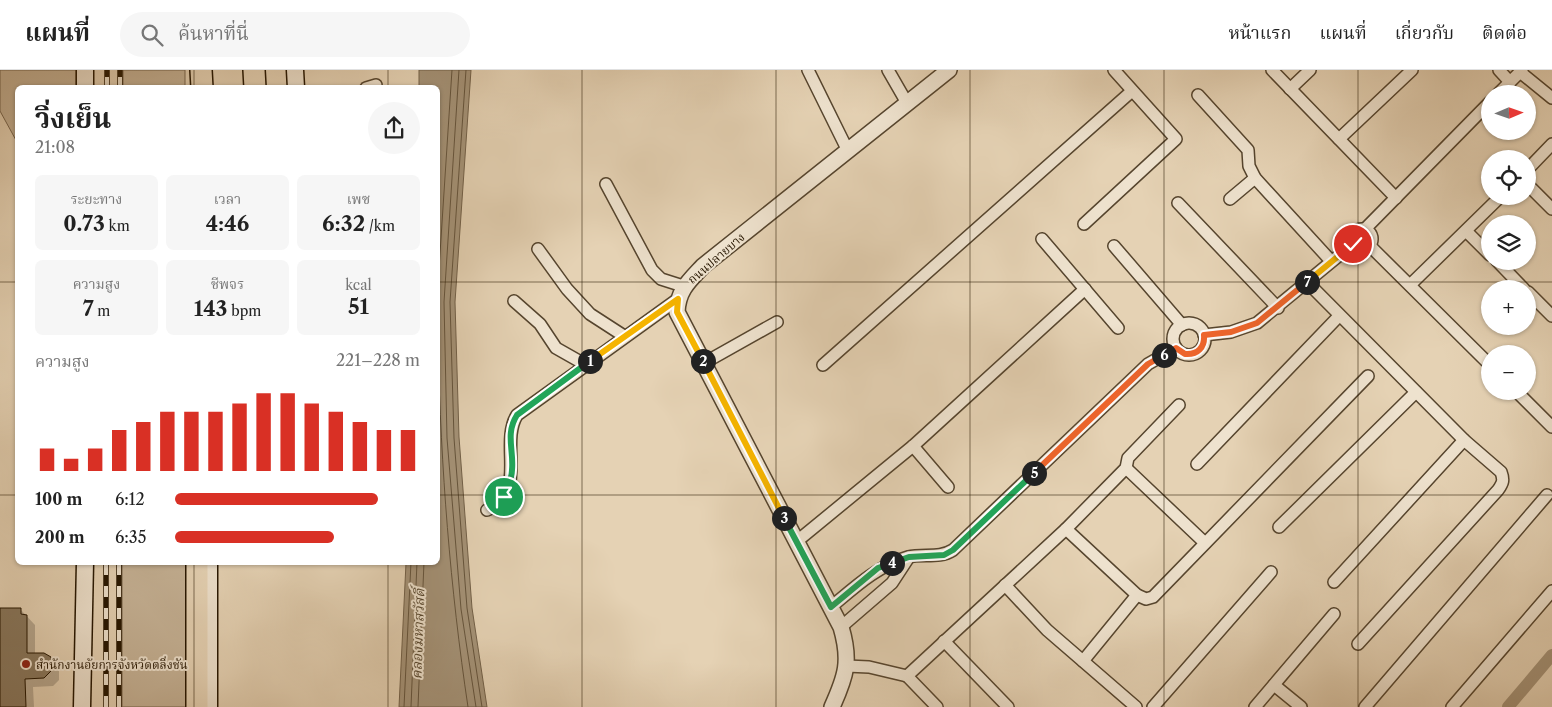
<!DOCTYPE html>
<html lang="th">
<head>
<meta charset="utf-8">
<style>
	:root { --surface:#fff; --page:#f6f6f6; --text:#222; --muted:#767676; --line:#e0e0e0; --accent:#d93025 }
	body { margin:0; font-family:"Libre Caslon Text","Noto Serif Thai",serif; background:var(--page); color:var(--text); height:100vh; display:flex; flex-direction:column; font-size:19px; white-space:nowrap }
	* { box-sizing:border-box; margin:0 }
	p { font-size:16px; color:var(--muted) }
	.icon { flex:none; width:28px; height:28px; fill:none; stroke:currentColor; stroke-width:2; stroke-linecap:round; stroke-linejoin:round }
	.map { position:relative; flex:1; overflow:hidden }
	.details { position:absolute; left:15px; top:15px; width:425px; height:480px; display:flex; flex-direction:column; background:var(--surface); border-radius:8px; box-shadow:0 1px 4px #0004 }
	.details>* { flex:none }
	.needle { width:32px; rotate:88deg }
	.buttons { position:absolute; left:1481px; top:15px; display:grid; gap:10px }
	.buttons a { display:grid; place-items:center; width:55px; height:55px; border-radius:50%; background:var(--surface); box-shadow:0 1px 4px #0004; font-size:25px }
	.pin { position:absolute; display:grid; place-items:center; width:42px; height:42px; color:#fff; margin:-21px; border:2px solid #fff; border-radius:50%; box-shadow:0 1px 5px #0007 }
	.km { position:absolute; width:25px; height:25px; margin:-12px; border-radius:50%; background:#222; color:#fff; font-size:14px; line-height:25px; text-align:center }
	.round { display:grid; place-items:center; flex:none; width:52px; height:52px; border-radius:26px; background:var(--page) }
	.summary { display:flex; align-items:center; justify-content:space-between; height:85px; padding:0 20px }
	h1 { font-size:28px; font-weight:700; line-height:38px }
	.figures { display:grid; grid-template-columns:repeat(3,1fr); gap:8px; height:85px; padding:5px 20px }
	.figures div { display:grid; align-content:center; border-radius:8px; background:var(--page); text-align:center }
	.figures b { font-size:21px; font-weight:700 }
	.figures small { font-size:14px; font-weight:400 }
	.figures p { font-size:14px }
	.chart { height:140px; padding:10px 20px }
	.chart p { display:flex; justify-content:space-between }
	.chart svg { width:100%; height:90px; margin-top:5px; stroke:var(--accent); stroke-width:6 }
	ul { padding:0 20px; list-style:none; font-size:16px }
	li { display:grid; grid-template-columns:80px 60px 1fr; align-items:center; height:38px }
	li i { height:12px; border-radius:6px; background:var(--accent) }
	header { display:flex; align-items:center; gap:30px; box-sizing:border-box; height:70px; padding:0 25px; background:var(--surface); border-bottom:1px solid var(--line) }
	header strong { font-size:24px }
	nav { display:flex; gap:28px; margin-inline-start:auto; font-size:18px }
	.search { width:350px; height:45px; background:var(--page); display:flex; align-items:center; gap:12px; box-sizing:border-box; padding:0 18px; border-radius:28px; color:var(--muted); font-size:19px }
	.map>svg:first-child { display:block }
</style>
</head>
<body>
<header>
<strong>แผนที่</strong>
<div class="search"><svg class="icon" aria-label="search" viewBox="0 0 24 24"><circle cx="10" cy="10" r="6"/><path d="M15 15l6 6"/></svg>ค้นหาที่นี่</div>
<nav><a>หน้าแรก</a><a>แผนที่</a><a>เกี่ยวกับ</a><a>ติดต่อ</a></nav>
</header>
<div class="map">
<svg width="1552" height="637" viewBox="0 0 1552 637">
	<rect width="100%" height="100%" fill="#e5d2b4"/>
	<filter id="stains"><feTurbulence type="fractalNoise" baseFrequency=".004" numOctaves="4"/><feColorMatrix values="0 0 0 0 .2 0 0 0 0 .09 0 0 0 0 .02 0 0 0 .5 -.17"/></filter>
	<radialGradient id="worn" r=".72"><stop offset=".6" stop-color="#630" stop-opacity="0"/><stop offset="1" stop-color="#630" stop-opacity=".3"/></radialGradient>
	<g fill="#c5b296" stroke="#76644c">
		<polygon points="0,0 76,0 76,17 18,18 17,72 0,41"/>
		<rect x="123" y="0" width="62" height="17"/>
		<polygon points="122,493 190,493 194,637 122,637"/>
	</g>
	<polygon fill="#a49277" stroke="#726048" points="419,0 471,0 455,232 459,367 472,538 487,637 399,637 406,493 438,492 438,18 419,17"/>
	<polygon fill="#0003" points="20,539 35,555 35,584 50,588 59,597 59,610 53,616 33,617 34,637 0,637 0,540"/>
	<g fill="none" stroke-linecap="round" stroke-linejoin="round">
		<g stroke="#65543c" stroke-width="1">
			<polyline points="459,0 444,232 447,368 461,539 476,637"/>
			<polyline points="466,0 450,232 454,368 467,538 482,637"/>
			<polyline points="438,214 452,0"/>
			<path d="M438 277C441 398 450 517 468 637"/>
			<polyline points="404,637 411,492"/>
			<polyline points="411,637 417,492"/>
			<polyline points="418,637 424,492"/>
		</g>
		<polyline stroke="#a49277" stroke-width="12" points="1508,637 1552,585"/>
	</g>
	<polygon fill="#89785e" stroke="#261601" points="0,538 21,538 21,544 27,545 27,583 44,583 51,587 51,601 44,608 25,609 26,637 0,637"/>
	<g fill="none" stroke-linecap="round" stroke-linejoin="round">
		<defs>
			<g id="minor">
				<polyline points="808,0 848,81"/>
				<polyline points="888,0 907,33"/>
				<polyline points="1272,0 1396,128"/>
				<polyline points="1499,0 1510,12"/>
				<polyline points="1520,2 1552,28"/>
				<polyline points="366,18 376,15"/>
				<polyline points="1290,19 1310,0"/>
				<polyline points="1498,24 1522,0"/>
				<polyline points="1198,25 1248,80 1249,96 1255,108 1331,191"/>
				<polyline points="1339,69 1412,0"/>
				<polyline points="1528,99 1552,74"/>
				<polyline points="606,114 652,200 661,209 683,216"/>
				<polyline points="1528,115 1552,139"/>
				<polyline points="1230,129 1255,108"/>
				<polyline points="1178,133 1278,238"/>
				<polyline points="1084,154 1176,69 1114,0"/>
				<circle cx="1362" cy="169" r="10"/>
				<polyline points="1365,159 1490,32"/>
				<polyline points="1467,162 1490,185"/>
				<polyline points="1042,169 1118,258"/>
				<polyline points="1114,176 1182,255"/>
				<polyline points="1370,176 1490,295"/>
				<polyline points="538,179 567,219 590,244 624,266"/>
				<polyline points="1497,191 1524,219"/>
				<path d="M1307 212 1464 370 1501 402C1504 410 1503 413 1498 420L1358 574"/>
				<polyline points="1410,215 1501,126"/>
				<polyline points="1528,222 1552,246"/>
				<polyline points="514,231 540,254 556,278 586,295"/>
				<circle cx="1189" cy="269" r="16"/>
				<polyline points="1204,265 1231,262 1257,253 1353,174"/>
				<polyline points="704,293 777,252"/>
				<polyline points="823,295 1132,21"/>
				<polyline points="1516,321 1552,357"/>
				<polyline points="913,376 948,417"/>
				<polyline points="1197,394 1339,246"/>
				<polyline points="1126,398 1205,473"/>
				<path d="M487 440C529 424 499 374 517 345L678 229"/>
				<polyline points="1279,457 1416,322"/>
				<polyline points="1066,459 1137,525 1146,529 1153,527 1368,306"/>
				<polyline points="796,472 913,376 1085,219"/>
				<polyline points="1334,512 1464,370"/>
				<polyline points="1005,515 1047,560 1136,637"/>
				<path d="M831 537C855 517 877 496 908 487 923 483 939 489 953 480L1148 294 1176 278"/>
				<polyline points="841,557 892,513 909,487"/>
				<polyline points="944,571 1008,637"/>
				<polyline points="1083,591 1137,525"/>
				<polyline points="847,596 869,597 907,606"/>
				<polyline points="907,606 1066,459 1126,398 1128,388 1179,335"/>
				<polyline points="907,606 937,637"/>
				<polyline points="1274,615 1301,637"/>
				<polyline points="1153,637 1271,502"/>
				<polyline points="1255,637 1334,544"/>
				<polyline points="1365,637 1547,425"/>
				<polyline points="1452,637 1552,521"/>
			</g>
			<path id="tertiary" d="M832 637C846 606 851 591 841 557L677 242C678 220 689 211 703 196L949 0"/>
			<g id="secondary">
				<polyline points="85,0 85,18"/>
				<polyline points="295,0 296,18"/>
				<polyline points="82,637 85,492"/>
				<polyline points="209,637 209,492"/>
			</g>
			<g id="motorway">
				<polyline points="201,0 202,18"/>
				<polyline points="254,0 255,18"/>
				<polyline points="197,637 197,492"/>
			</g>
		</defs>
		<use href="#minor" stroke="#56452e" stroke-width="14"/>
		<use href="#tertiary" stroke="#56452e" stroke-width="18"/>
		<use href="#secondary" stroke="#261601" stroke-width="19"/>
		<use href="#motorway" stroke="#261601" stroke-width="24"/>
		<use href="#minor" stroke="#eee2ce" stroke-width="11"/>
		<use href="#tertiary" stroke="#eee2ce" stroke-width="15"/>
		<use href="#secondary" stroke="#eee2ce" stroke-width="16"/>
		<use href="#motorway" stroke="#e5d2b4" stroke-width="21"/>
		<defs>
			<g id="rail">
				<polyline points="107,18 107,0"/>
				<polyline points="120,18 120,0"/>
				<polyline points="106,637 106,492"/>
				<polyline points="119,637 119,492"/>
			</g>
		</defs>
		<use href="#rail" stroke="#261601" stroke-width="5.5"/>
		<use href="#rail" stroke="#eee2ce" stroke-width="4" stroke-dasharray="11" stroke-linecap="butt"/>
	</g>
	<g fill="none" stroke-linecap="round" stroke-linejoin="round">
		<defs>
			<path id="split-1" d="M504 427C507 419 512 409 512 400 514 380 505 364 517 345L590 291"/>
			<polyline id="split-2" points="590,291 678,229 677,242 703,291"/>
			<polyline id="split-3" points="703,291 784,448"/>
			<polyline id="split-4" points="784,448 831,537 878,498 892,493"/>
			<polyline id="split-5" points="892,493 909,487 944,485 953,480 1034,403"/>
			<polyline id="split-6" points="1034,403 1148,294 1164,285"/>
			<path id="split-7" d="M1164 285 1176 278 1185 284C1198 285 1205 277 1204 265L1231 262 1257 253 1307 212"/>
			<polyline id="split-8" points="1307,212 1353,174"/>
		</defs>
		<use href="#split-1" stroke="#fff" stroke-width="10"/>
		<use href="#split-2" stroke="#fff" stroke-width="10"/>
		<use href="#split-3" stroke="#fff" stroke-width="10"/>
		<use href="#split-4" stroke="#fff" stroke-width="10"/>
		<use href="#split-5" stroke="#fff" stroke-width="10"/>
		<use href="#split-6" stroke="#fff" stroke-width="10"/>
		<use href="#split-7" stroke="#fff" stroke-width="10"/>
		<use href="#split-8" stroke="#fff" stroke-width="10"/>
		<use href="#split-1" stroke="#22a559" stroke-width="6"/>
		<use href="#split-2" stroke="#f5b400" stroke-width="6"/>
		<use href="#split-3" stroke="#f5b400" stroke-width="6"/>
		<use href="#split-4" stroke="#22a559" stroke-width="6"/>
		<use href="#split-5" stroke="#22a559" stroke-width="6"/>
		<use href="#split-6" stroke="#f0652b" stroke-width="6"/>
		<use href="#split-7" stroke="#f0652b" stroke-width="6"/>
		<use href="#split-8" stroke="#f5b400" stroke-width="6"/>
	</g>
	<path fill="none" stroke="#261601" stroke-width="1" stroke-opacity="0.55" d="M194 0V18M388 0V18M582 0V637M776 0V637M970 0V637M1164 0V637M1358 0V637M0 212H18M438 212H1552M0 425H18M438 425H1552M194 492V637M388 492V637"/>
	<circle fill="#8f2418" stroke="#eee2ce" stroke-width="2" cx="26" cy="594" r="5"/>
	<g text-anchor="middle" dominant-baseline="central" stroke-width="4" stroke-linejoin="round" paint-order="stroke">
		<g font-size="12" fill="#261601" stroke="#eee2ce">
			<text transform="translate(716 188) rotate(-41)">ถนนปลายบาง</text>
		</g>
		<g font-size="12" fill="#261601" stroke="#eee2ce" text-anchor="start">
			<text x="36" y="594">สํานักงานอัยการจังหวัดตลิ่งชัน</text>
		</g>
		<g font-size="14" font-style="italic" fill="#584830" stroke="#eee2ce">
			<text transform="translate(418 564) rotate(-88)">คลองมหาสวัสดิ์</text>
		</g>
	</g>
	<rect width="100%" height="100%" filter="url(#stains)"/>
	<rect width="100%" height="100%" fill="url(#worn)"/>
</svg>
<div class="buttons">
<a><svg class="needle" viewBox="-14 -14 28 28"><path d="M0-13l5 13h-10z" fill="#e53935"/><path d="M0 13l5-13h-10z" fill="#767676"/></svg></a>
<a><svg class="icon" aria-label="locate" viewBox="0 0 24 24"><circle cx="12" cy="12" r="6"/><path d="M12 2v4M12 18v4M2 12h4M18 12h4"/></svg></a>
<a><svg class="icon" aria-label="layers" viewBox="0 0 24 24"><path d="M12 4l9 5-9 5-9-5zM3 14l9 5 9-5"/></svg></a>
<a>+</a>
<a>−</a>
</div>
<div class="pin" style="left:504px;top:427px;background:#1e9e55"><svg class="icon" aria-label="arrive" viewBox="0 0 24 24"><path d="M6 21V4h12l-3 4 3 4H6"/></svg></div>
<div class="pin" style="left:1353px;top:174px;background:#d93025"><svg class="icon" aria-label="check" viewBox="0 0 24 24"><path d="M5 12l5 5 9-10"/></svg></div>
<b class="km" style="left:590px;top:291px">1</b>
<b class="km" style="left:703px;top:291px">2</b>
<b class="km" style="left:784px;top:448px">3</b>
<b class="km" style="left:892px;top:493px">4</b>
<b class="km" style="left:1034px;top:403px">5</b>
<b class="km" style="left:1164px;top:285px">6</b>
<b class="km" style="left:1307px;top:212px">7</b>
<section class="details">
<div class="summary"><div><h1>วิ่งเย็น</h1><p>21:08</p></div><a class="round"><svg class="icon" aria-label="share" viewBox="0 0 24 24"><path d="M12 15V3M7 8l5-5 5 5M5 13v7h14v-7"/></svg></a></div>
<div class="figures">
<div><p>ระยะทาง</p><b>0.73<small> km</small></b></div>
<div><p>เวลา</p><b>4:46</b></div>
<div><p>เพซ</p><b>6:32<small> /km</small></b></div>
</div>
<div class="figures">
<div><p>ความสูง</p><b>7<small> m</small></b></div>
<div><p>ชีพจร</p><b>143<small> bpm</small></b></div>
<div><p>kcal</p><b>51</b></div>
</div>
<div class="chart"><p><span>ความสูง</span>221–228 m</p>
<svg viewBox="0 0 160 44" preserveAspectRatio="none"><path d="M5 44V33M15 44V38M25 44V33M35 44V24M45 44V20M55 44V15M65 44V15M75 44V15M85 44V11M95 44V6M105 44V6M115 44V11M125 44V15M135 44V20M145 44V24M155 44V24"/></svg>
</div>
<ul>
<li><b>100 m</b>6:12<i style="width:83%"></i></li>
<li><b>200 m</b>6:35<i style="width:65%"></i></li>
</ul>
</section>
</div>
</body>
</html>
